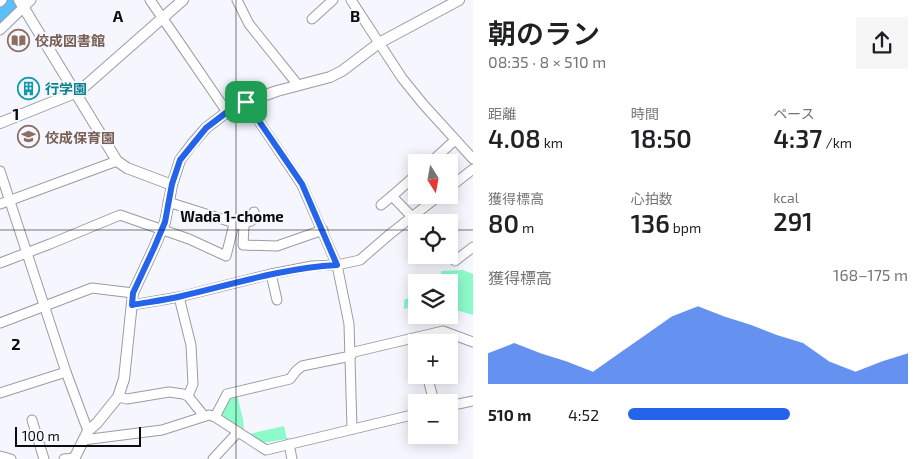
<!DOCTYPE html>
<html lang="ja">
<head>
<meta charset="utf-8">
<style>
	:root { --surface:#fff; --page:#f6f6f6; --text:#202124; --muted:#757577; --accent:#2563eb }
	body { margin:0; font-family:"Exo 2","Noto Sans JP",sans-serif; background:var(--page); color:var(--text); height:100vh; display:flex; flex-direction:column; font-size:19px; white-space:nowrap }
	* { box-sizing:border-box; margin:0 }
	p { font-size:16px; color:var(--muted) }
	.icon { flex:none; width:28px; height:28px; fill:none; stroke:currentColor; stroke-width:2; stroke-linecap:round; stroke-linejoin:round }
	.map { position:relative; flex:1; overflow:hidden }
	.side { display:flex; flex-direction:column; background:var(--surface); width:450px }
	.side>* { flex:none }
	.needle { width:32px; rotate:169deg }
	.controls { position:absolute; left:408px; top:154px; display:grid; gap:10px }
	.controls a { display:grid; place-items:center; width:50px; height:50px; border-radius:0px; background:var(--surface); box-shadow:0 2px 12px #0003; font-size:25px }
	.scale { position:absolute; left:15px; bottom:12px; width:126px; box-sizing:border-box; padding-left:5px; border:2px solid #0c0c0f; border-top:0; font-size:14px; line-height:18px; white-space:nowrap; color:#0c0c0f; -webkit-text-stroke:4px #f6f7fe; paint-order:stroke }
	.pin { position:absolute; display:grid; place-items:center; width:42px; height:42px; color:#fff; margin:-21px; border-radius:10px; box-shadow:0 2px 8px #0006 }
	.round { display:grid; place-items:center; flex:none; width:52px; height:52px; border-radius:0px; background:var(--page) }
	.head { display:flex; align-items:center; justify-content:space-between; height:85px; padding:0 15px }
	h1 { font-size:28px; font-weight:600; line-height:38px }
	.stats { display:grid; grid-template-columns:repeat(3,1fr); gap:8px; height:85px; padding:5px 15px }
	.stats div { display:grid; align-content:center }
	.stats b { font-size:25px; font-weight:600 }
	.stats small { font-size:14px; font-weight:400 }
	.stats p { font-size:14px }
	.chart { height:140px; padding:10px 15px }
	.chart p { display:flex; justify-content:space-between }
	.chart svg { width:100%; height:90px; margin-top:5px; fill:var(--accent); opacity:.7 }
	ul { padding:0 15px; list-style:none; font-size:16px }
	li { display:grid; grid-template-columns:80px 60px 1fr; align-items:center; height:38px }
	li i { height:12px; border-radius:6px; background:var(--accent) }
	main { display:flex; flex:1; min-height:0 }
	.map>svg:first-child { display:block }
</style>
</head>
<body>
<main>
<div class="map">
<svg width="473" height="459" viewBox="0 0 473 459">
	<rect width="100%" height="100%" fill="#f6f7fe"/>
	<g fill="#8cfac9">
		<polygon points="463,270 473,274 473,315 449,308 449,282 441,282 441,271"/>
		<polygon points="416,295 416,306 404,309 404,300"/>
		<polygon points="237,395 243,419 244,429 224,418 222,414 231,398"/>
		<polygon points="284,426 287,439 262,443 249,434"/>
	</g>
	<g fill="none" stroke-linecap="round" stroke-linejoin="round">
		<polyline stroke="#59c0fc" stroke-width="15" points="0,15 16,0"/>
		<defs>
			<g id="minor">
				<polyline points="150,0 177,39 227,112"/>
				<polyline points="237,0 249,24 298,85"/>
				<polyline points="351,0 402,78 423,104 473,159"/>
				<polyline points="0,2 2,0"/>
				<polyline points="312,19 333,0"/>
				<polyline points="0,30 31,0"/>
				<polyline points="246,102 302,185 337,265 349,324 352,429"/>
				<polyline points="431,162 455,140"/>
				<polyline points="0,171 66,372 88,431"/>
				<polyline points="416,175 392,196 417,222"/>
				<polyline points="449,188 473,169"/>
				<polyline points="168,202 244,226 246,222 251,221 254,212"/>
				<polyline points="0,204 117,161"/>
				<polyline points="381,205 392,196"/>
				<polyline points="244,226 243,245 277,246 323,230"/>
				<polyline points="449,254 455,261 473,247"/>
				<polyline points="0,263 50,244 120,215 189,239 226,256 234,224"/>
				<polyline points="271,274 277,300"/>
				<polyline points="179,297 191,345 193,384 188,396"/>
				<polyline points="132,305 179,297 271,274 312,266 337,265 360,260 390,234 440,195"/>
				<polyline points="0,323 92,288 133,293"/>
				<polyline points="350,353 443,331 473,342"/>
				<polyline points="427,375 434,402"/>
				<polyline points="0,393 66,372"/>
				<polyline points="118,397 127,399 169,392 183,394 188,396 204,416"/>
				<polyline points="449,406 473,401"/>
				<polyline points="215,417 227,394 290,379 296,371 302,366 351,356"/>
				<polyline points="32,420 44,459"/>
				<polyline points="83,440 162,430 209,415 215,417 238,432 266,450 416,414"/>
				<polyline points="289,444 292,459"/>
				<polyline points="0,456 11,459"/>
				<polyline points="64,459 75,458"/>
				<polyline points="213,459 238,432"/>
			</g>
			<g id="tertiary">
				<polyline points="19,0 117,161 127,168 172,185"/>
				<polyline points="0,123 75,93 84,87 183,0"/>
				<polyline points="74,459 88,431 97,423 118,397 124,379 133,293 154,248 165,222 172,185 180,160 192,144 206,128 227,112 246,102 277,91 330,77 342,71 379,43 459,0"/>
			</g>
		</defs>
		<use href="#minor" stroke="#9a9ba4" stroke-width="11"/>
		<use href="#tertiary" stroke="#9a9ba4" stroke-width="12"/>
		<use href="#minor" stroke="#fff" stroke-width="9"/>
		<use href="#tertiary" stroke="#fff" stroke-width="10"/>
	</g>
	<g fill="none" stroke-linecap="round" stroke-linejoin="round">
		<defs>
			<path id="route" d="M246 102 302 184 337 265C284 268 233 284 182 296 165 300 149 302 132 305L133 293 154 248 165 222 172 184 180 160 206 128 227 112Z"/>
		</defs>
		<use href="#route" stroke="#fff" stroke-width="10"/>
		<use href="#route" stroke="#2563eb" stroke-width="6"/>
	</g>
	<path fill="none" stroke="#0c0c0f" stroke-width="1" stroke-opacity="0.55" d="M236 0V459M0 230H416M449 230H473"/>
	<defs>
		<symbol id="library-ring" viewBox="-11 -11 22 22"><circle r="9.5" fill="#f6f7fe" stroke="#8d6e63" stroke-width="1.5"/><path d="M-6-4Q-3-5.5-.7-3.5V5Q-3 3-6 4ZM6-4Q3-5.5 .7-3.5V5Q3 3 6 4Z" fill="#8d6e63"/></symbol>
		<symbol id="building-ring" viewBox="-11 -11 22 22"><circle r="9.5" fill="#f6f7fe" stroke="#0f9aa8" stroke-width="1.5"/><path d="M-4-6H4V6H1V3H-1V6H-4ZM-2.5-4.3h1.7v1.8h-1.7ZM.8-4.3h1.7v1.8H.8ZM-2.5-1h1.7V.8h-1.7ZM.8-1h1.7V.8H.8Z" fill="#0f9aa8"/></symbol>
		<symbol id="school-ring" viewBox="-11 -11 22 22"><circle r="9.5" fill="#f6f7fe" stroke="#8d6e63" stroke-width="1.5"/><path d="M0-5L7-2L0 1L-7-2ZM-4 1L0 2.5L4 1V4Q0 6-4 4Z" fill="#8d6e63"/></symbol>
	</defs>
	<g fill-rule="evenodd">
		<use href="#library-ring" x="6" y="28" width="25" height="25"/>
		<use href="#building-ring" x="16" y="76" width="25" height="25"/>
		<use href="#school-ring" x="16" y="124" width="25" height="25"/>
	</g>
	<g text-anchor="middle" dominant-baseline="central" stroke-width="4" stroke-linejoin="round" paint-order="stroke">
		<g font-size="14" font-weight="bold" fill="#785e54" stroke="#f6f7fe" text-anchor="start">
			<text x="35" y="40">佼成図書館</text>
			<text x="45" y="137">佼成保育園</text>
		</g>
		<g font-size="14" font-weight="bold" fill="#0d838f" stroke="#f6f7fe" text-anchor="start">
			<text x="45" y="88">行学園</text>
		</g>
		<g font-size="15" font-weight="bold" fill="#0c0c0f" stroke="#f6f7fe">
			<text x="232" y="216">Wada 1-chome</text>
		</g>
	</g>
	<g font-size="16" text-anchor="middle" font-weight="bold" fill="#0c0c0f" stroke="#f6f7fe" stroke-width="4" stroke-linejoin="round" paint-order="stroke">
		<text x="118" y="22">A</text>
		<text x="355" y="22">B</text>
		<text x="16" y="120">1</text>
		<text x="16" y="350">2</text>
	</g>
</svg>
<div class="controls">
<a><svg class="needle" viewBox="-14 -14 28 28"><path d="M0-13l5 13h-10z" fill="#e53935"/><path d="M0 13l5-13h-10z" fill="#757577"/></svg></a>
<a><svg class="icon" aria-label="locate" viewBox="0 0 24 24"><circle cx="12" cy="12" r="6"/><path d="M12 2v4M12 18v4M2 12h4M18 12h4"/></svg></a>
<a><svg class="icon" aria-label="layers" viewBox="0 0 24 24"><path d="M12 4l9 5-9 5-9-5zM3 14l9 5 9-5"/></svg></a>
<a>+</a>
<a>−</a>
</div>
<div class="scale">100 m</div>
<div class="pin" style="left:246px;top:102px;background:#1e9e55"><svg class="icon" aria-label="arrive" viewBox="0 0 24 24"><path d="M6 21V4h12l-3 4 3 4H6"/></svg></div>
</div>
<section class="side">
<div class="head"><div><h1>朝のラン</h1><p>08:35 · 8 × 510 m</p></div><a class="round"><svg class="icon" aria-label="share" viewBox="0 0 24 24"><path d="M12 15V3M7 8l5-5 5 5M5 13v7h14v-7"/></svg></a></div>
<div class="stats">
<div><p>距離</p><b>4.08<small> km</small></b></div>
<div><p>時間</p><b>18:50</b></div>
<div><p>ペース</p><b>4:37<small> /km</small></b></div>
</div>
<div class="stats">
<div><p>獲得標高</p><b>80<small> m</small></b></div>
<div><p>心拍数</p><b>136<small> bpm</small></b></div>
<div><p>kcal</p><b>291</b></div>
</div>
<div class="chart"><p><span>獲得標高</span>168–175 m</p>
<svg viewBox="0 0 160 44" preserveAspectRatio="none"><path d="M0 44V29L10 24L20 29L30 33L40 38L50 29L60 20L70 11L80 6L90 11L100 15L110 20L120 24L130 33L140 38L150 33L160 29V44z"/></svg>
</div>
<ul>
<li><b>510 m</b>4:52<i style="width:58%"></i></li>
</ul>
</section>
</main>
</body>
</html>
